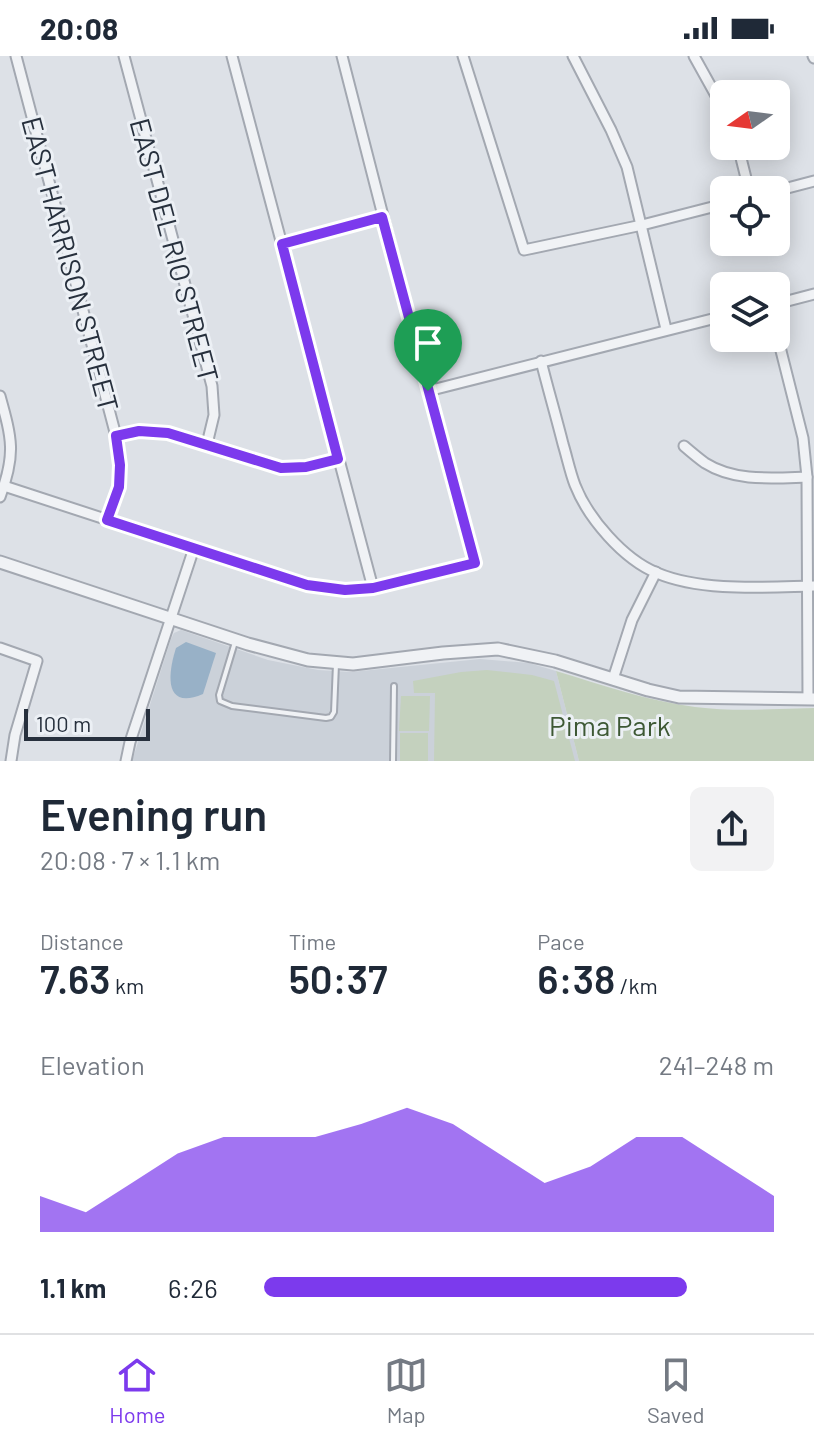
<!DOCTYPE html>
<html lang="en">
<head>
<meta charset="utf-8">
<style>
	:root { --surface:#fff; --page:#f2f2f3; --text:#1f2937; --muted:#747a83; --line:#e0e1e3; --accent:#7c3aed }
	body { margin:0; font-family:Barlow,sans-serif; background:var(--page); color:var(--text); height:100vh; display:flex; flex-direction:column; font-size:30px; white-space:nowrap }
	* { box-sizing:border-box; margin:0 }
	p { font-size:26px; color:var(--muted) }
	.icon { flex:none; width:44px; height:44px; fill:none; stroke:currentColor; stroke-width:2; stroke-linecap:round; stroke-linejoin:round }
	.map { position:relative; height:705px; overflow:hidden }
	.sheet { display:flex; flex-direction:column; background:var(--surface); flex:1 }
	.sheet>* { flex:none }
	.needle { width:52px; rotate:256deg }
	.controls { position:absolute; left:710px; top:24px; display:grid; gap:16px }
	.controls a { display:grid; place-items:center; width:80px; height:80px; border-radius:12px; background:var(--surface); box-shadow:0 4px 20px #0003; font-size:40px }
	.scale { position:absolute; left:24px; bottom:20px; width:126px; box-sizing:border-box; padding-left:8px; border:4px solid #27303d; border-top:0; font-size:22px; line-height:28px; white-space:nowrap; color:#27303d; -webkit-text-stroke:6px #ecf0f5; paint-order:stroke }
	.pin { position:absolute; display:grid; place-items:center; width:68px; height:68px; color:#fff; margin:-82px -34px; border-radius:50% 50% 50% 0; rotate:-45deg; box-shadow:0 0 8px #0007 }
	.pin .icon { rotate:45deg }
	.round { display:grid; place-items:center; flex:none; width:84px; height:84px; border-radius:12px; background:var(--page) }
	.head { display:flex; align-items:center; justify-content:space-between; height:136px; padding:0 40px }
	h1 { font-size:44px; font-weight:600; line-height:60px }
	.stats { display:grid; grid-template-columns:repeat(3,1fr); gap:12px; height:136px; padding:8px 40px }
	.stats div { display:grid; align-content:center }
	.stats b { font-size:40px; font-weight:600 }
	.stats small { font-size:22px; font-weight:400 }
	.stats p { font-size:22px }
	.chart { height:224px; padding:16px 40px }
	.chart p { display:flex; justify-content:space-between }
	.chart svg { width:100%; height:144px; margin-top:8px; fill:var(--accent); opacity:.7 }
	ul { padding:0 40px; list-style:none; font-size:26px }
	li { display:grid; grid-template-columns:128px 96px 1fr; align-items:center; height:60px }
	li i { height:20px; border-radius:10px; background:var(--accent) }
	.status { display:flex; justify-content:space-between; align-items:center; height:56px; padding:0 40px; background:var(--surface); direction:ltr }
	.status svg { height:22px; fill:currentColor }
	.tabs { display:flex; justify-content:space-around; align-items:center; height:112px; border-top:2px solid var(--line); background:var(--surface); font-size:22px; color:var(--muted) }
	.tabs a { display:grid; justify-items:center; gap:4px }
	.tabs .on { color:var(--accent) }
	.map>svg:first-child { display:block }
</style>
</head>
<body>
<div class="status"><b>20:08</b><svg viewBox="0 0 49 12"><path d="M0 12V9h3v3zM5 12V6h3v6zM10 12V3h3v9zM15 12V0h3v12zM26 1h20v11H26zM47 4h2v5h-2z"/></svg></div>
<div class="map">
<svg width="814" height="705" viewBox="0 0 814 705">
	<rect width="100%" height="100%" fill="#dde1e7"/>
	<polygon fill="#cbd1d9" points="181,574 268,604 318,614 351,616 480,603 529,607 556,615 579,705 132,705 171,583 174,577"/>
	<g fill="#c4d1be">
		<polygon points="487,614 532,619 554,625 575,705 434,705 435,637 414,637 413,625 461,616"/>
		<path d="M556 615C602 629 648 645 695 651 734 656 775 653 814 652V705H579Z"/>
		<polygon points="401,640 430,640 429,675 399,675"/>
		<rect x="400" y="677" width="28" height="28"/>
	</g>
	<path fill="#98b1c7" d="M186 586 216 597 203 638C163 655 168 617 176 592Z"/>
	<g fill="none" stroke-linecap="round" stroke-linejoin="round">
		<defs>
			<g id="service">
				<polyline points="235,586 219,639 220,645 232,650 326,662 331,661 334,656 336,608"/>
				<polyline points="393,705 394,630"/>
			</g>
			<g id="minor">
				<polyline points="16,0 116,380 120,409 119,431 107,464"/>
				<polyline points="124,0 212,330 214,359 207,388"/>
				<polyline points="232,0 373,532"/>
				<polyline points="463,0 524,194 642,169 724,148"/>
				<polyline points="573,0 611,74 627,111 666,273"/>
				<polyline points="694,0 724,54"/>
				<polyline points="813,0 814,2"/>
				<polyline points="738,90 749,134"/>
				<polyline points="776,135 814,125"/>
				<polyline points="282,188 382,161"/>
				<polyline points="776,248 814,238"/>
				<polyline points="776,275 803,382 807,421 808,643"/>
				<path d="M541 305C548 333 556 360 563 388 567 401 570 416 575 429 588 462 623 503 657 517 702 536 765 531 814 530"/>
				<polyline points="428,335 724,260"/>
				<path d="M0 340C12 383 16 398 0 441"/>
				<polyline points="116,380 139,375 168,377 281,412 306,411 338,403"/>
				<path d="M684 390C691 396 698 402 705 407 735 426 773 422 807 421"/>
				<polyline points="4,430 307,529 345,534 373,532 475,507 428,335 342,0"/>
				<polyline points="0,592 37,605 15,679 11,705"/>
				<polyline points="613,623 632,564 656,516"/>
				<polyline points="126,705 130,686 194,492"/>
			</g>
			<polyline id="tertiary" points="0,506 248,588 308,604 353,608 443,597 498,593 555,605 648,634 679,641 814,643"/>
		</defs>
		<use href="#service" stroke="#a3a8b1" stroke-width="8"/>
		<use href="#minor" stroke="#a3a8b1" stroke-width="13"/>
		<use href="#tertiary" stroke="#a3a8b1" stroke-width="15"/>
		<use href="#service" stroke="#f0f2f5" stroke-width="4"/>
		<use href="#minor" stroke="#f0f2f5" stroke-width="9"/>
		<use href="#tertiary" stroke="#f0f2f5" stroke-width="11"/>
	</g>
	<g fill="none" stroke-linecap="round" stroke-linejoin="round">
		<defs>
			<polygon id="route" points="382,161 475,507 373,532 345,534 307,529 107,464 119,431 120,409 116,380 139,375 168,377 281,412 306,411 338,403 282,188"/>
		</defs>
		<use href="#route" stroke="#fff" stroke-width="16"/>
		<use href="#route" stroke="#7c3aed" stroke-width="10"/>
	</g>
	<g text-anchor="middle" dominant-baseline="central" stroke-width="6" stroke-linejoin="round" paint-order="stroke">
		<g font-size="28" fill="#27303d" stroke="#ecf0f5">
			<text transform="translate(175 194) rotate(75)">EAST DEL RIO STREET</text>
			<text transform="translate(71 208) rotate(75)">EAST HARRISON STREET</text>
		</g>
		<g font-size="28" fill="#3d5834" stroke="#ecf0f5">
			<text x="610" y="669">Pima Park</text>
		</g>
	</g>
</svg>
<div class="controls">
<a><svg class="needle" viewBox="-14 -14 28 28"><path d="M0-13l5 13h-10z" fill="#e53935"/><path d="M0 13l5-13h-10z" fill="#747a83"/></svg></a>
<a><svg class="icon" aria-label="locate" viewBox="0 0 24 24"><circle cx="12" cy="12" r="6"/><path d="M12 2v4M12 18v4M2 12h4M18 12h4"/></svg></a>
<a><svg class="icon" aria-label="layers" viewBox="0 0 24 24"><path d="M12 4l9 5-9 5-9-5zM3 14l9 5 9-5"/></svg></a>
</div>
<div class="scale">100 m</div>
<div class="pin" style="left:428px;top:335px;background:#1e9e55"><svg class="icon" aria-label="arrive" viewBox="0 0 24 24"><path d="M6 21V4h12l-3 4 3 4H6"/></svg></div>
</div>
<section class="sheet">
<div class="head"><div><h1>Evening run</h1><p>20:08 · 7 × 1.1 km</p></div><a class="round"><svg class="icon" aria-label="share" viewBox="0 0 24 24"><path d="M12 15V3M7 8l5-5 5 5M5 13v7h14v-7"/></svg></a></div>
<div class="stats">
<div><p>Distance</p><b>7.63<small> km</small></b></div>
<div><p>Time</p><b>50:37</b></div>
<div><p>Pace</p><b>6:38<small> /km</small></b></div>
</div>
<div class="chart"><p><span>Elevation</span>241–248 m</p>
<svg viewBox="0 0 160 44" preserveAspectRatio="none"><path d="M0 44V33L10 38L20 29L30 20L40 15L50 15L60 15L70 11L80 6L90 11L100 20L110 29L120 24L130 15L140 15L150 24L160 33V44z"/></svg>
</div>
<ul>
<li><b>1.1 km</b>6:26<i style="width:83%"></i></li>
</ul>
</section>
<nav class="tabs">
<a class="on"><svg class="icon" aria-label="home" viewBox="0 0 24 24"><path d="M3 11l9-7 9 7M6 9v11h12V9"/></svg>Home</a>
<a><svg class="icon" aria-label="map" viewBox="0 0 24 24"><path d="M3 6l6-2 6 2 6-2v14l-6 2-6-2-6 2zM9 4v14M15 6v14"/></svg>Map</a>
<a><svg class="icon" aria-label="saved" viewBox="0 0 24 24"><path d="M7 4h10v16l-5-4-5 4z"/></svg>Saved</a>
</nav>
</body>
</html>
